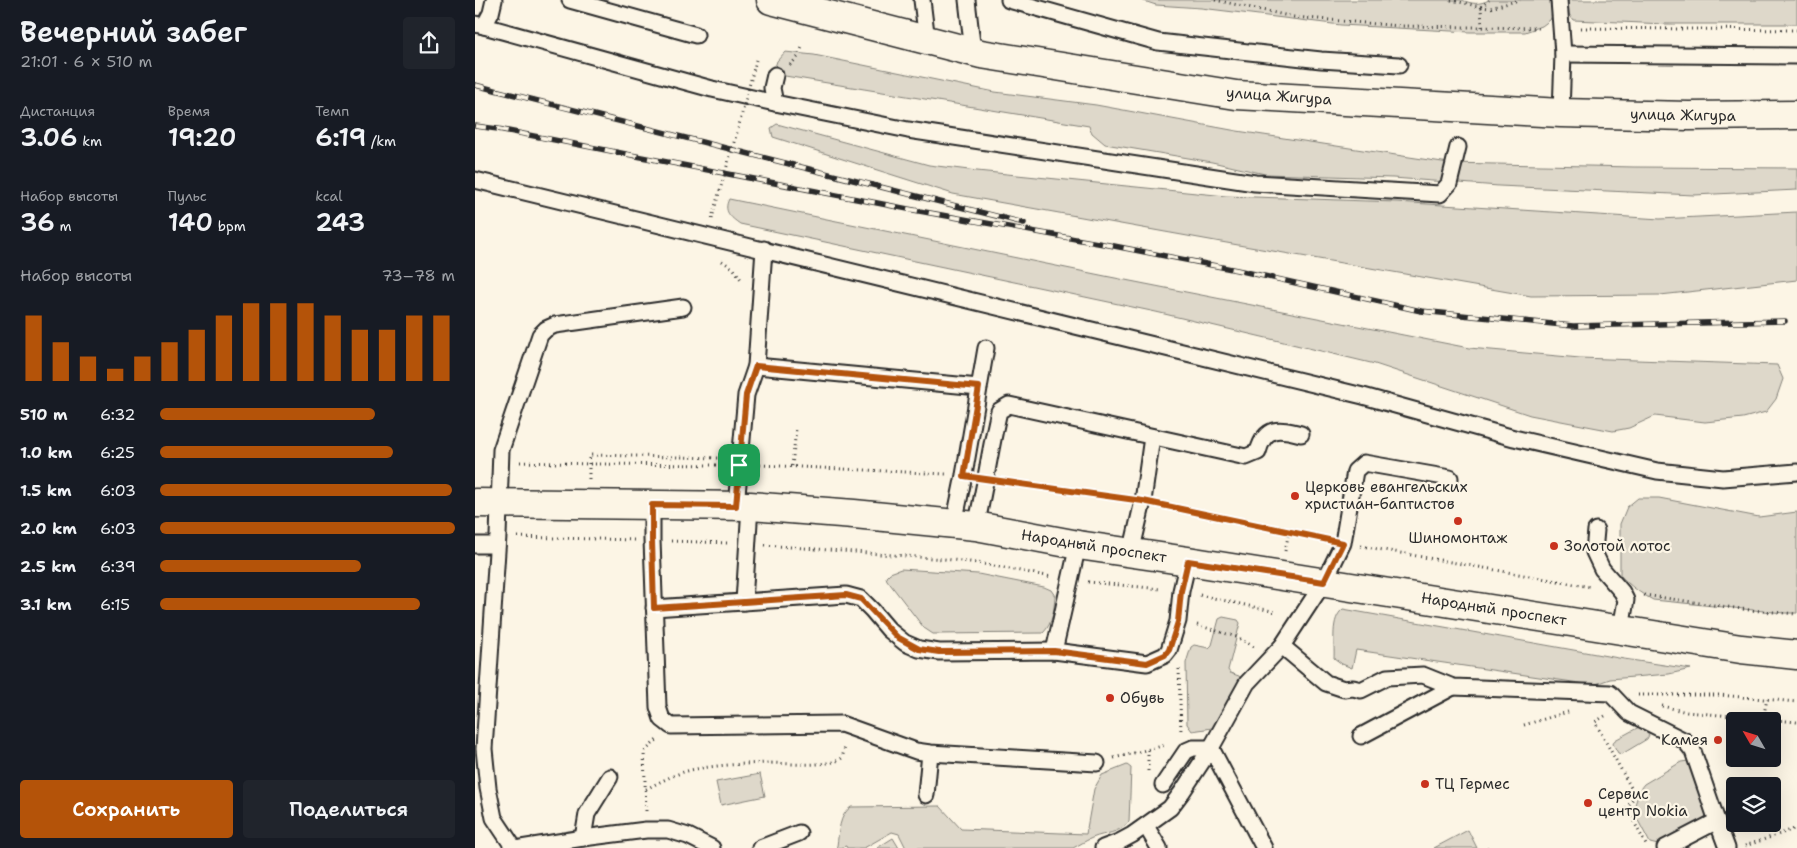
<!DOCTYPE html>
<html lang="ru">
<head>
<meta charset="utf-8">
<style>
	:root { --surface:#171b24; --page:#20242c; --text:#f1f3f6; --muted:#9ea1a6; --accent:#b45309 }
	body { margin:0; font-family:"Shantell Sans",sans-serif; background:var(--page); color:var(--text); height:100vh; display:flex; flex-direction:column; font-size:19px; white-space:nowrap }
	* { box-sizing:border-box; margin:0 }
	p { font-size:16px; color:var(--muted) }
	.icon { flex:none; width:28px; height:28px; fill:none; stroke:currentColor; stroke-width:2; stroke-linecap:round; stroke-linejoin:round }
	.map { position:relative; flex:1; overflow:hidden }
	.drawer { display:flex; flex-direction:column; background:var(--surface); width:475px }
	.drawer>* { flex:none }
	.needle { width:32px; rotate:309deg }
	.tools { position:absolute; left:1251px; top:712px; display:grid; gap:10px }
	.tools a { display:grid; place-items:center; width:55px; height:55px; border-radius:5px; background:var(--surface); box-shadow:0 5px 20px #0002; font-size:25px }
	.pin { position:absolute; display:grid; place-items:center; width:42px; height:42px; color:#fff; margin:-21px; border-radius:10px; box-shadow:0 2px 8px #0006 }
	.round { display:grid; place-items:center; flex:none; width:52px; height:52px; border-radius:5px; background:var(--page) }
	.summary { display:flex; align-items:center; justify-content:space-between; height:85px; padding:0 20px }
	h1 { font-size:28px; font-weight:600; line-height:38px }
	.stats { display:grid; grid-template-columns:repeat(3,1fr); gap:8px; height:85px; padding:5px 20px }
	.stats div { display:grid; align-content:center }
	.stats b { font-size:25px; font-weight:600 }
	.stats small { font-size:14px; font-weight:400 }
	.stats p { font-size:14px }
	.chart { height:140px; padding:10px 20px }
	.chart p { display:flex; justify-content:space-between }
	.chart svg { width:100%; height:90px; margin-top:5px; stroke:var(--accent); stroke-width:6 }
	.cta { display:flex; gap:10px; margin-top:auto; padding:10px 20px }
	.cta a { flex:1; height:58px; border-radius:5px; background:var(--accent); color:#fff; font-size:20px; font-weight:600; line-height:58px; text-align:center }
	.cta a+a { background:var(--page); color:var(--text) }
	ul { padding:0 20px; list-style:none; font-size:16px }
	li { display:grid; grid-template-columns:80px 60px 1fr; align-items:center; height:38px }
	li i { height:12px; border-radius:6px; background:var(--accent) }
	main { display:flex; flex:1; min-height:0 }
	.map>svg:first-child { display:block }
</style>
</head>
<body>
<main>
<section class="drawer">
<div class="summary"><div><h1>Вечерний забег</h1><p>21:01 · 6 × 510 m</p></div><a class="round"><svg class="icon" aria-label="share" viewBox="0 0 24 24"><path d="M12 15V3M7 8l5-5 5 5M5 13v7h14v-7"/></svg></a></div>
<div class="stats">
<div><p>Дистанция</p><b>3.06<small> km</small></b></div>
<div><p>Время</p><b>19:20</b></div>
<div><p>Темп</p><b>6:19<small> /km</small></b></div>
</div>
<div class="stats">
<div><p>Набор высоты</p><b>36<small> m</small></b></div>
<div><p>Пульс</p><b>140<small> bpm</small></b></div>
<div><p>kcal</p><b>243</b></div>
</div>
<div class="chart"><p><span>Набор высоты</span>73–78 m</p>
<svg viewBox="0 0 160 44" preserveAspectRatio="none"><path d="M5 44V12M15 44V25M25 44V32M35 44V38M45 44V32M55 44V25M65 44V19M75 44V12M85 44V6M95 44V6M105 44V6M115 44V12M125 44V19M135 44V19M145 44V12M155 44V12"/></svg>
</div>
<ul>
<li><b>510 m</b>6:32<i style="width:73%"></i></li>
<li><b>1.0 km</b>6:25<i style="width:79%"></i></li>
<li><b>1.5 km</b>6:03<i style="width:99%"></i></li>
<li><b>2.0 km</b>6:03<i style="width:100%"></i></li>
<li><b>2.5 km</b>6:39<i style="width:68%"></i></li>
<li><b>3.1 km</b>6:15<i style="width:88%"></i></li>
</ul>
<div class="cta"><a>Сохранить</a><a>Поделиться</a></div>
</section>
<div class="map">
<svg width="1322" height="848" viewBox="0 0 1322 848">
	<rect width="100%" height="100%" fill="#fcf5e5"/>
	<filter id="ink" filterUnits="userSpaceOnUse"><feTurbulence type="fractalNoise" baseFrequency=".02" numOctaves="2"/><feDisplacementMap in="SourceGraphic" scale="10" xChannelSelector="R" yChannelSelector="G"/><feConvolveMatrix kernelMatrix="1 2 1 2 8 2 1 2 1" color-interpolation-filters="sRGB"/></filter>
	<g filter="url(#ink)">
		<g fill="#ded8ca" stroke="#84827a">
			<path d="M666 0H987C997 4 1004 5 1014 0H1078L1079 12 1075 20 1067 26 1050 32H995L866 25 726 8 681 5Z"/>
			<polygon points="1093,0 1322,0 1322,24 1191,24 1098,20 1094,14"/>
			<polygon points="310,52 339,55 520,92 621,105 762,131 974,163 1159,167 1322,168 1322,190 1219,195 1024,186 918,178 790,174 737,162 630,144 617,133 614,126 310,76 300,67 302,61"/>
			<polygon points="302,124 454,165 502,171 751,196 921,202 1185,219 1322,212 1322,280 1185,295 1056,296 746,242 478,194 298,137 296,128"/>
			<path d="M254 199 630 276 994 348 1105 358 1302 365 1308 379 1301 399 1291 412 1268 418 1230 422 1180 416 1154 428 1138 431 1055 415 900 364 800 340 681 312 265 224C255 217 248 211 254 199Z"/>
			<path d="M1163 498H1184L1284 517 1322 512V613H1309L1178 600C1165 593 1155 586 1145 575V524L1152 507Z"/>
			<path d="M426 569 503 574 569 587 576 590 580 596C579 610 578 623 568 633L458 634 449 628 412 580 411 577 415 573Z"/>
			<path d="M868 609 1149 659 1216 669 1194 674 1135 679 1118 685 881 650 877 668 867 664 859 658C860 643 855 619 868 609Z"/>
			<polygon points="748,617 763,620 765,623 753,670 755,673 764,676 766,679 742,725 737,728 717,731 712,724 711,663 716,647 719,645 734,648 737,645 744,619"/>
			<polygon points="1164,727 1169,727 1174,735 1172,739 1147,754 1143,753 1138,744 1140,740"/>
			<polygon points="1213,761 1218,767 1234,818 1183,845 1175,843 1158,811 1165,789 1169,784 1206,762"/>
			<path d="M652 765 656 768 654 822C641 835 632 832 617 838 610 841 604 845 598 848H431L424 834 417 832 389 848H372L371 846 364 848 362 846C364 832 364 815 376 807L465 806 486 829 611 834 619 789 627 775Z"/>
			<polygon points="285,774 290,796 246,805 241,782"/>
			<polygon points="993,830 1002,848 959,848"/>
			<polygon points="418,838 424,848 402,848"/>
		</g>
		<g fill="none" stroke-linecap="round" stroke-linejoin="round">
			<defs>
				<g id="lane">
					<polyline points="95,0 221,35"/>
					<polyline points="447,0 452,41"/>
					<polyline points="492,0 498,52"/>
					<polyline points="534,0 683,42 846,60 924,65"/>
					<polyline points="1084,0 1088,54 1086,113"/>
					<polyline points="0,24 9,26 16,13 19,0"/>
					<polyline points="9,26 237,89 300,103"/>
					<polyline points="1088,54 1322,56"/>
					<polyline points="300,75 297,88 300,103 433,130 780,183 965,194 974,184 983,147"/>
					<polyline points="0,180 888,396 1039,438 1182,471 1248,478 1322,472"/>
					<polyline points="281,366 504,387"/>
					<polyline points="177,505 177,540 183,707 187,719 196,726 366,724 441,751 455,753 622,763"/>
					<polyline points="261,506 271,395 281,366 289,249"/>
					<polyline points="479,524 489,475 511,348"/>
					<path d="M501 526C510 488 515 449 524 411L534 405 771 457 783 452C790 426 803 428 826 434"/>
					<polyline points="1121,530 1119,552 1127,569 1147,592 1151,600 1146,629"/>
					<polyline points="0,545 22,545"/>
					<polyline points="656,553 668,501 677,437"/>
					<polyline points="269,602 275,506"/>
					<polyline points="179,608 371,595 386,599 397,610 414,630 430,643 444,649 464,652 579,651 672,663 690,655 694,650 703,621 706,591 713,561"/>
					<polyline points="807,646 851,683 869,689 878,688 886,690 912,677 948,675 978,687 1135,693 1154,713 1210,741 1218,751 1242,821"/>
					<polyline points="579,651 603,545"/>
					<polyline points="886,736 978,687"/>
					<polyline points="688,785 711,751 718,748 736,748 789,848"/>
					<polyline points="451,795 455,753"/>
					<polyline points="671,826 684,848"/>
					<polyline points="108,838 112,814 135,777"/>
					<polyline points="39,848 19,818 13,788 9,749 23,536 26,450 65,335 71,329 80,325 208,307"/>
					<polyline points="46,848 108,838 171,830 193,830 213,836 237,848"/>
					<polyline points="285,848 324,833"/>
					<polyline points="628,848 644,842 657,835 695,808 707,792 736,748 772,683 807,646 849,582 868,543 880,471 889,463 975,478"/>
					<polyline points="1190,848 1242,821 1252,848"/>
				</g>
				<polyline id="secondary" points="296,0 506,54 761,95 1086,113 1214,116 1322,115"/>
				<polyline id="primary" points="0,503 275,506 379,514 501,526 603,545 713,561 1266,649 1322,655"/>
			</defs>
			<use href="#lane" stroke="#2b2b2b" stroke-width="19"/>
			<use href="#secondary" stroke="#2b2b2b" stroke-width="31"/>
			<use href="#primary" stroke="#2b2b2b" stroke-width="31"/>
			<g stroke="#2b2b2b" stroke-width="3" stroke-dasharray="1 4" stroke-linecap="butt">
				<polyline points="740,0 819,17 926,26 1067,28"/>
				<polyline points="976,0 1006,7 1007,27"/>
				<polyline points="1006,7 1015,8 1045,0"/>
				<polyline points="1006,7 1014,0"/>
				<polyline points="1106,28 1322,30"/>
				<polyline points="315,65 323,57 328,45"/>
				<polyline points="237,219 239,210"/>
				<polyline points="247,261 259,269 267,281"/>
				<polyline points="45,462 115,464 246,465"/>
				<polyline points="285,465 471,474"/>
				<polyline points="317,466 321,429"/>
				<polyline points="114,479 114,457 116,455 245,458"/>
				<polyline points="529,481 649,499"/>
				<polyline points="687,506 850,539"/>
				<polyline points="43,537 159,540"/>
				<polyline points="196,541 254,543"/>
				<polyline points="290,545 469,559 503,563 577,577"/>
				<polyline points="886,546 1116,587"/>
				<polyline points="810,551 814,532"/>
				<polyline points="613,582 686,589"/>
				<polyline points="725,595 801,612"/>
				<polyline points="1169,595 1274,610 1322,614"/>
				<polyline points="722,625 762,637 779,647"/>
				<polyline points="704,669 706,733"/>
				<polyline points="1163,695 1244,695 1322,702"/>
				<polyline points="1187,706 1212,712 1322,722"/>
				<polyline points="1130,716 1120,722 1160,795 1152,808 1171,845"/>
				<polyline points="1288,719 1292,699"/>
				<polyline points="1049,725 1093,712"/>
				<polyline points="639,758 691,745"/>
				<polyline points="673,771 673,749"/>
				<path d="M171 789C187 781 203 772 221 769 243 765 268 764 291 763 307 763 355 768 367 758L370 747"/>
				<polyline points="171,811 169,752 183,739"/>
				<polyline points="1270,846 1322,828"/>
				<polyline points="1012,848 1016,848"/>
			</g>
			<use href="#lane" stroke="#fcf5e5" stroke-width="15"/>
			<use href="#secondary" stroke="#fcf5e5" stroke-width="28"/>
			<use href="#primary" stroke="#fcf5e5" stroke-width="28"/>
			<defs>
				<g id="rail">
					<polyline points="0,85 549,223"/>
					<polyline points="0,126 23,129 433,209 634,245 762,270 946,311 1098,326 1310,321"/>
				</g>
			</defs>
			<use href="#rail" stroke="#2b2b2b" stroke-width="5.5"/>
			<use href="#rail" stroke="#fcf5e5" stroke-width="4" stroke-dasharray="11" stroke-linecap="butt"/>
			<polyline stroke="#2b2b2b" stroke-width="3" stroke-dasharray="1 4" stroke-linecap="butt" points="239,210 263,129 281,60"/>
		</g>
	</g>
	<g fill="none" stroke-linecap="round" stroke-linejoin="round" filter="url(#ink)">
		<defs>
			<polygon id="route" points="281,366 504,387 489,476 668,501 868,543 849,582 713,561 706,591 703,622 694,650 690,655 672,663 579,651 464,652 444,649 422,637 386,599 371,595 179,608 177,540 177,505 261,506 271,395"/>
		</defs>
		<use href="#route" stroke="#fff" stroke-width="10"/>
		<use href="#route" stroke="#b45309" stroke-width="6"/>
	</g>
	<g fill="#c8321e" stroke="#fcf5e5" stroke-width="2">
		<circle cx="820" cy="496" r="5"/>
		<circle cx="983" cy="521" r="5"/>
		<circle cx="1079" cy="546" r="5"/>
		<circle cx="635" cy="698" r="5"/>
		<circle cx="1243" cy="740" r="5"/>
		<circle cx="950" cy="784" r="5"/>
		<circle cx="1113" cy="803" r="5"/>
	</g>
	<g text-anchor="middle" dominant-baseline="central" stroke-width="4.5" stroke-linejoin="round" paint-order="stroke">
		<g font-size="15" fill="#2b2b2b" stroke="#fcf5e5">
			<text transform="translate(804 96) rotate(4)">улица Жигура</text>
			<text transform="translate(1208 115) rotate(1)">улица Жигура</text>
			<text transform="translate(619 546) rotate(9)">Народный проспект</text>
			<text transform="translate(1019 609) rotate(9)">Народный проспект</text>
		</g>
		<g font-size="15" fill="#2b2b2b" stroke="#fcf5e5" text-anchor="start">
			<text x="830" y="487">Церковь евангельских<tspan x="830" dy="17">христиан-баптистов</tspan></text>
			<text x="983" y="538" text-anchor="middle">Шиномонтаж</text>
			<text x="1089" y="546">Золотой лотос</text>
			<text x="645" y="698">Обувь</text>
			<text x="1233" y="740" text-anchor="end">Камея</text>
			<text x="960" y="784">ТЦ Гермес</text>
			<text x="1123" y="794">Сервис<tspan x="1123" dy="17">центр Nokia</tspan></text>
		</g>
	</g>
</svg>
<div class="tools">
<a><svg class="needle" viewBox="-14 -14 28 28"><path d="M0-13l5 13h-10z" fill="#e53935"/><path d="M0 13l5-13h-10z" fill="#9ea1a6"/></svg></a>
<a><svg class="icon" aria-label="layers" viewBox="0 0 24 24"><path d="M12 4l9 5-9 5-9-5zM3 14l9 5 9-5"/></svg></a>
</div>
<div class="pin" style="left:264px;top:465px;background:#1e9e55"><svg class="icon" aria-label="arrive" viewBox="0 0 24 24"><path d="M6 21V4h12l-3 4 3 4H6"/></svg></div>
</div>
</main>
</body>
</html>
